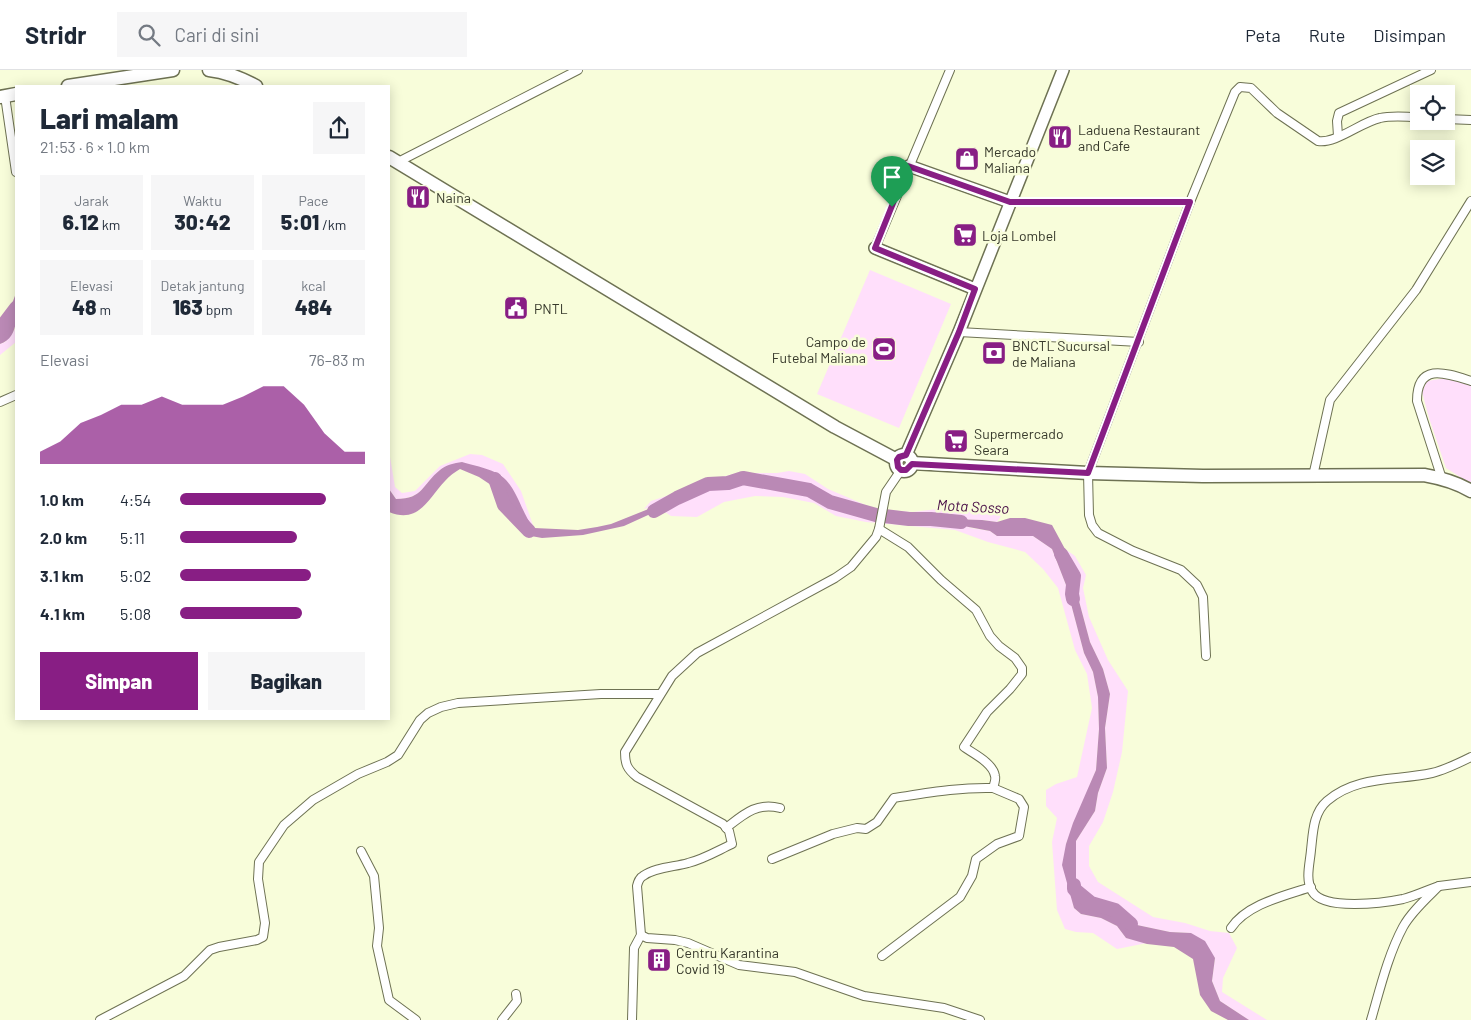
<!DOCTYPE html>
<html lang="id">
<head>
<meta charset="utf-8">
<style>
	:root { --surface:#fff; --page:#f6f6f7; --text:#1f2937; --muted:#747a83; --line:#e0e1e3; --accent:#881e84 }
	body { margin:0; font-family:Barlow,sans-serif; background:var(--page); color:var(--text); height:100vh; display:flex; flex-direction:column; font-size:19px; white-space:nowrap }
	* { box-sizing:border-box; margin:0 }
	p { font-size:16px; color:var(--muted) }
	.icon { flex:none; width:28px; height:28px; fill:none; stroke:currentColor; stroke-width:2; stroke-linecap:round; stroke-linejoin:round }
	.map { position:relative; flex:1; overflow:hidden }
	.side { position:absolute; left:15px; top:15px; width:375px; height:635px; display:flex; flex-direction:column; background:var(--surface); border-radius:0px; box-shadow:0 2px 12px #0003 }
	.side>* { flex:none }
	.buttons { position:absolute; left:1410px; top:15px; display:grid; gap:10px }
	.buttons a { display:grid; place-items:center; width:45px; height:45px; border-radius:0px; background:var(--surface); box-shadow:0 2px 12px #0003; font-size:25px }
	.pin { position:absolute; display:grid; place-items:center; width:42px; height:42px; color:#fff; margin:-51px -21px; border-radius:50% 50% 50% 0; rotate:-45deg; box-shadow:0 0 5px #0007 }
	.pin .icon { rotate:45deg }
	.round { display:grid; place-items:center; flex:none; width:52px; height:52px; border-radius:0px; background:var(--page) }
	.summary { display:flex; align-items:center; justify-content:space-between; height:85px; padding:0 25px }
	h1 { font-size:28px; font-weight:800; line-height:38px }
	.stats { display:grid; grid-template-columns:repeat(3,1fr); gap:8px; height:85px; padding:5px 25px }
	.stats div { display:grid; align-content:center; border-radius:0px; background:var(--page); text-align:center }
	.stats b { font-size:21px; font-weight:800 }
	.stats small { font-size:14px; font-weight:400 }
	.stats p { font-size:14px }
	.chart { height:140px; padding:10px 25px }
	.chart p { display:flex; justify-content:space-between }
	.chart svg { width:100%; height:90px; margin-top:5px; fill:var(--accent); opacity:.7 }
	.cta { display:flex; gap:10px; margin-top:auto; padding:10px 25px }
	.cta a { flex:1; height:58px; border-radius:0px; background:var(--accent); color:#fff; font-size:20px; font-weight:800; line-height:58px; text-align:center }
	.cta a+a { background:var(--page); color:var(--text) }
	ul { padding:0 25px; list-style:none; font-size:16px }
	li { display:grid; grid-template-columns:80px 60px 1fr; align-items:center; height:38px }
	li i { height:12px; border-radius:6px; background:var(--accent) }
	header { display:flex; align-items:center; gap:30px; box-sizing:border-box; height:70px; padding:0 25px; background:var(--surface); border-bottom:1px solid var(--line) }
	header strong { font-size:24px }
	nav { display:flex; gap:28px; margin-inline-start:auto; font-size:18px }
	.search { width:350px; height:45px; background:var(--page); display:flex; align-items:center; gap:12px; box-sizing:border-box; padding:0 18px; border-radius:0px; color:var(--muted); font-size:19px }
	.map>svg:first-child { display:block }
</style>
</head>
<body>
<header>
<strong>Stridr</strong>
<div class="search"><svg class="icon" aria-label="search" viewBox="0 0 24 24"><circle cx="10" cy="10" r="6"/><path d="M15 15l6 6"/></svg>Cari di sini</div>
<nav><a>Peta</a><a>Rute</a><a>Disimpan</a></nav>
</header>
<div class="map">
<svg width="1471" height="950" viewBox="0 0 1471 950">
	<rect width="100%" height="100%" fill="#f8fdda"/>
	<g fill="#ffdffb">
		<polygon points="870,200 951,234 899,358 817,324"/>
		<polygon points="16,258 16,272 0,285 0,274 5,272"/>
		<polygon points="1446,308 1471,314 1471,414 1446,398 1429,348 1422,322 1427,311"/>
		<path d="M389 381 395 417 402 423 415 421 440 396 470 384 482 385 503 394 521 421 534 458 527 450 515 425 462 392C455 394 444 396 439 401 421 416 424 428 396 429L389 419Z"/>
		<polygon points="789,401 805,404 828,419 875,439 913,442 945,438 982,441 1001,446 997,452 982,450 949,449 971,458 990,461 997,466 1033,466 1052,479 1066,515 1084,583 1093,602 1098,627 1099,659 1096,700 1066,774 1070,820 1074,838 1081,844 1101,848 1117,856 1126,868 1147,873 1117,879 1093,863 1076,862 1065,859 1057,840 1052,772 1057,748 1046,736 1046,720 1056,714 1077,707 1092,638 1087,604 1075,580 1058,518 1043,499 1025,482 988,472 955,460 866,452 836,446 814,433 783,427 755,426 724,432 697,447 671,446 662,440 679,431 661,434 644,439 651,431 691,418 704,412 737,403 777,403"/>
		<polygon points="1065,479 1075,486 1086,505 1083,518 1089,547 1108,590 1128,621 1122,682 1113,722 1103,752 1089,776 1089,796 1098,812 1153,847 1185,853 1210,861 1229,863 1237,878 1223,908 1222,922 1267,950 1249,950 1220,931 1212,911 1215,888 1191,863 1170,862 1137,855 1124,843 1102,840 1086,833 1076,810 1076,771 1095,741 1098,723 1107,698 1105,658 1110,624 1103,599 1090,572"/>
	</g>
	<g fill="#ba89b5">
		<path d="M16 223C16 240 21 267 0 274V262L2 261Z"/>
		<path d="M462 392C475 396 496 399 506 410 519 424 522 444 534 458L578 460 597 457 611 454 661 434 681 430 624 456 583 465 542 468 531 466 522 458 515 444 491 415 479 407 460 399C455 402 449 406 445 411 428 429 419 454 389 442V419L396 429C424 429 422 414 440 400 446 395 454 393 462 392Z"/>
		<polygon points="1010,448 1025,448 1052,455 1065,479 1090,572 1103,599 1110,624 1105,658 1107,698 1098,723 1095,741 1076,771 1076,810 1086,833 1102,840 1124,843 1137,855 1170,862 1191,863 1205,871 1215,888 1212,911 1220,931 1249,950 1228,950 1211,941 1200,925 1193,889 1174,877 1147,874 1126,868 1117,856 1101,848 1081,844 1074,838 1062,795 1066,774 1073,753 1096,700 1099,659 1098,627 1093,602 1084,583 1066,515 1052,479 1033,466 997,466 990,461 942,452 949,449 982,450 997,452"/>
	</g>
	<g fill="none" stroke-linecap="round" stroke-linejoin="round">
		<g stroke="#ba89b5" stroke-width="14">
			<polyline points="0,259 16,238"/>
			<polyline points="495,409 504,435 529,461"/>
			<polyline points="654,441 677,428 708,414 728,413 743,408 809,420 830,432 876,445 909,449 931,449 961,452"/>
			<polyline points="1061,484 1074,506 1072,524 1073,529"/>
			<polyline points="1074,815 1074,819 1091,833 1115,840 1131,854"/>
		</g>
		<defs>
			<g id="street">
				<polyline points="5,26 16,102"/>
				<polyline points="1446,49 1471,50"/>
				<polyline points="1338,66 1337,51 1339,43 1431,0"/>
				<polyline points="398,92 578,0"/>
				<path d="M1010 132H1190L1235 22 1240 17 1251 18 1277 43 1318 71C1336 74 1361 52 1380 48 1392 45 1406 47 1419 47"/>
				<polyline points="1190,132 1088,403 1089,445 1092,455 1098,463 1133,481 1181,500 1197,515 1203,527 1206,586"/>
				<polyline points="875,178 950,0"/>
				<polyline points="959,262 1139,272"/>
				<polyline points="0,332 16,325"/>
				<polyline points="1313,406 1330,330 1416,220 1471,131"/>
				<path d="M1442 409 1417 331C1417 292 1446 303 1471 311"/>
				<path d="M879 459 908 477 941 510 976 540 990 566 999 576 1015 588 1022 598V604L1010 619 987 642 964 677C974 684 993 693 995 706 996 709 994 715 993 718L1019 729 1024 737 1019 766 997 774 976 789 972 806 960 827 882 886"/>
				<path d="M726 758C744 744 757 732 780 738"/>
				<polyline points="361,781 374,806 379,858 377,876 389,930 416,950"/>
				<path d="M772 789 833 764 857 758 866 759 877 752 894 728C927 723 960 717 993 718"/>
				<polyline points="1439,816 1471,812"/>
				<path d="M1231 858C1247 834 1284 826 1311 817"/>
				<polyline points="641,865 647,868 675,870 688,873 739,895 795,902 864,926 944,938 980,950"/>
				<polyline points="100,950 184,906 210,880 219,877 257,870 263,867 265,853 258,809 259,792 284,755 313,730 358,704 387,692 398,685 420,650 428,643 441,637 458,633 601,624 660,624"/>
				<polyline points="502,950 517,931 516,924"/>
				<path d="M632 950 634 878 641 865 637 816C638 812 639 808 643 806 655 797 675 797 688 793 704 789 717 781 732 774L729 761 723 754 637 707C627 699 625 694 625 682L672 606 697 583 835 508 851 497 876 467 879 459 886 422 901 400"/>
				<path d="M1371 950C1380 919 1388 885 1403 857 1411 842 1427 828 1439 816 1427 820 1415 826 1403 829 1384 833 1323 841 1312 821 1305 809 1310 793 1311 780 1313 763 1313 743 1327 731 1357 705 1396 711 1432 703 1445 700 1459 693 1471 687"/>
			</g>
			<g id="secondary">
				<polyline points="909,96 1010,132"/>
				<polyline points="875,178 975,219"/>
				<polyline points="906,385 959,262 1063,0"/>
			</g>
			<g id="primary">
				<path d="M209 0C227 2 241 8 256 16"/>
				<polyline points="68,16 173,0"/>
				<polyline points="0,27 16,24"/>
				<polyline points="389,87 835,357 897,390"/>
				<circle cx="904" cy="393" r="8"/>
				<path d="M912 393 1088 403 1203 406 1424 405C1441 408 1456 412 1471 421"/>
			</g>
		</defs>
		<use href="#street" stroke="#6e7253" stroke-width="10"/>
		<use href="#secondary" stroke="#6e7253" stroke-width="14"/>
		<use href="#primary" stroke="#6e7253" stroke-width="15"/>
		<use href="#street" stroke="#fff" stroke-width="8"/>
		<use href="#secondary" stroke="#fff" stroke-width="11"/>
		<use href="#primary" stroke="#fff" stroke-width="12"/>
	</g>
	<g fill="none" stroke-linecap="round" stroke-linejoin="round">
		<defs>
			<polygon id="route" points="908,96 1010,132 1190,132 1088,403 912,394 906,400 901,400 898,397 897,390 899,387 906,385 959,262 975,219 875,178"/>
		</defs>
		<use href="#route" stroke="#fff" stroke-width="10"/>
		<use href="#route" stroke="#881e84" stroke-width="6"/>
	</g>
	<defs>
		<symbol id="restaurant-square" viewBox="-11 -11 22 22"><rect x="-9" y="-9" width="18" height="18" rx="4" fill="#881e84" stroke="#f8fdda"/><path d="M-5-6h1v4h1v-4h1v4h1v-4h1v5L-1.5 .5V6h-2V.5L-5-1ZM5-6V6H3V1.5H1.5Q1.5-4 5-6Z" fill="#fff"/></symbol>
		<symbol id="shop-square" viewBox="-11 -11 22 22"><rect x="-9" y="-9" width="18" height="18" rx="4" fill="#881e84" stroke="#f8fdda"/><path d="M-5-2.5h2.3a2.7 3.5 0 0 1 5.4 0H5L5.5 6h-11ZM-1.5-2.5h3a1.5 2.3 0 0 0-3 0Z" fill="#fff"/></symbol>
		<symbol id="supermarket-square" viewBox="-11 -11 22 22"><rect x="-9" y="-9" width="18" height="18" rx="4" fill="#881e84" stroke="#f8fdda"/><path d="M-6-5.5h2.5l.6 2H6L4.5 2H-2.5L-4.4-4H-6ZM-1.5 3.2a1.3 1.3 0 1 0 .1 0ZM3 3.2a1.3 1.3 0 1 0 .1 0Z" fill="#fff"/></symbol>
		<symbol id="civic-square" viewBox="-11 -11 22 22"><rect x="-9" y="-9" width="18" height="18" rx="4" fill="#881e84" stroke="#f8fdda"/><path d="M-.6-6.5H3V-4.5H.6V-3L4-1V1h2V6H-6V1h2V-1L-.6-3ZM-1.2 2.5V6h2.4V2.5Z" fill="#fff"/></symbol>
		<symbol id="stadium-square" viewBox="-11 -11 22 22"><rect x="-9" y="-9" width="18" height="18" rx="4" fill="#881e84" stroke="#f8fdda"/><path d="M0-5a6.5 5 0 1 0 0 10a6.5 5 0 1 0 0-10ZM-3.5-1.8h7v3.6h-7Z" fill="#fff"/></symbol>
		<symbol id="bank-square" viewBox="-11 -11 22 22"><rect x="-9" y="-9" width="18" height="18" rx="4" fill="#881e84" stroke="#f8fdda"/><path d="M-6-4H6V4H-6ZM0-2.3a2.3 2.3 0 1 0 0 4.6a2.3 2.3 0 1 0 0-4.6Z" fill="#fff"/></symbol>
		<symbol id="building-square" viewBox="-11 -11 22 22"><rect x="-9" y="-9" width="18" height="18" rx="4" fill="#881e84" stroke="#f8fdda"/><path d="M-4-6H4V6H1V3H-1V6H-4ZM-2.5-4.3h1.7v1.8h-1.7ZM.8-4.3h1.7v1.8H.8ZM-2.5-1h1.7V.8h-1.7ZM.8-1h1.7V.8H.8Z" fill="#fff"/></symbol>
	</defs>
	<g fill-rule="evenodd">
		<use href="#restaurant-square" x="1046" y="53" width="28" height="28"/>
		<use href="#shop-square" x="953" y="75" width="28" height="28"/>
		<use href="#restaurant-square" x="404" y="113" width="28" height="28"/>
		<use href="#supermarket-square" x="951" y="151" width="28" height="28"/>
		<use href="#civic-square" x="502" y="224" width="28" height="28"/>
		<use href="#stadium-square" x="870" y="265" width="28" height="28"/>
		<use href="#bank-square" x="980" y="269" width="28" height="28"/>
		<use href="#supermarket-square" x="942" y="357" width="28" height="28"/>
		<use href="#building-square" x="645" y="876" width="28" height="28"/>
	</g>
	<g text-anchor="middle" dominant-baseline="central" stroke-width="5" stroke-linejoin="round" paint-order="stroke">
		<g font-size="14" fill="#37392b" stroke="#f8fdda" text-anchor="start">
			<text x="1078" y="59">Laduena Restaurant<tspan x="1078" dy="16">and Cafe</tspan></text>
			<text x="984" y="81">Mercado<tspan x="984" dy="16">Maliana</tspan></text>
			<text x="436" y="127">Naina</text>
			<text x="982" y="165">Loja Lombel</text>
			<text x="534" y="238">PNTL</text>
			<text x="866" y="271" text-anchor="end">Campo de<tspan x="866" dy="16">Futebal Maliana</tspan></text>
			<text x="1012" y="275">BNCTL Sucursal<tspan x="1012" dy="16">de Maliana</tspan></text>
			<text x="974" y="363">Supermercado<tspan x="974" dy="16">Seara</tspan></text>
			<text x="676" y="882">Centru Karantina<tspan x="676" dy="16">Covid 19</tspan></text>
		</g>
		<g font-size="15" font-style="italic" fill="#480d46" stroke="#f8fdda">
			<text transform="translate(973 436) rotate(3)">Mota Sosso</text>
		</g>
	</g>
</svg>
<div class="buttons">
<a><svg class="icon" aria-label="locate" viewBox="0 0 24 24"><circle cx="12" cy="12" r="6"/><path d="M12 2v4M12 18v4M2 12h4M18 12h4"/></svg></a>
<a><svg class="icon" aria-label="layers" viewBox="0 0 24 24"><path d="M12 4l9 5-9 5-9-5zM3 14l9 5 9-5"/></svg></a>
</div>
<div class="pin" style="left:892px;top:137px;background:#1e9e55"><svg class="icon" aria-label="arrive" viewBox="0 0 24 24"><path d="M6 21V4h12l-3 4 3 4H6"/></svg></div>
<section class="side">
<div class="summary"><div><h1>Lari malam</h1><p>21:53 · 6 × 1.0 km</p></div><a class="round"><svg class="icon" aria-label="share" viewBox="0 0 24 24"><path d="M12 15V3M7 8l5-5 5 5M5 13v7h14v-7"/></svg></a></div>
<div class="stats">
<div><p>Jarak</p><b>6.12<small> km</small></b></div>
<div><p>Waktu</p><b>30:42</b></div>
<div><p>Pace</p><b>5:01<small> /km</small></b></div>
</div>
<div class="stats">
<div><p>Elevasi</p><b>48<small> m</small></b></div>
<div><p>Detak jantung</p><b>163<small> bpm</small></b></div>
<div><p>kcal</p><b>484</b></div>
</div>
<div class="chart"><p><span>Elevasi</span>76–83 m</p>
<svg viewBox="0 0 160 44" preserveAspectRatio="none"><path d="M0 44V38L10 33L20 24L30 20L40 15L50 15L60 11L70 15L80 15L90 15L100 11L110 6L120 6L130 15L140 29L150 38L160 38V44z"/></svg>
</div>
<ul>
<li><b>1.0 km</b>4:54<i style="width:79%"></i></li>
<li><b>2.0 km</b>5:11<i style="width:63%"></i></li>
<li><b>3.1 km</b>5:02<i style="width:71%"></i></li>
<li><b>4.1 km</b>5:08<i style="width:66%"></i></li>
</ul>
<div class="cta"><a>Simpan</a><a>Bagikan</a></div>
</section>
</div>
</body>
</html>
